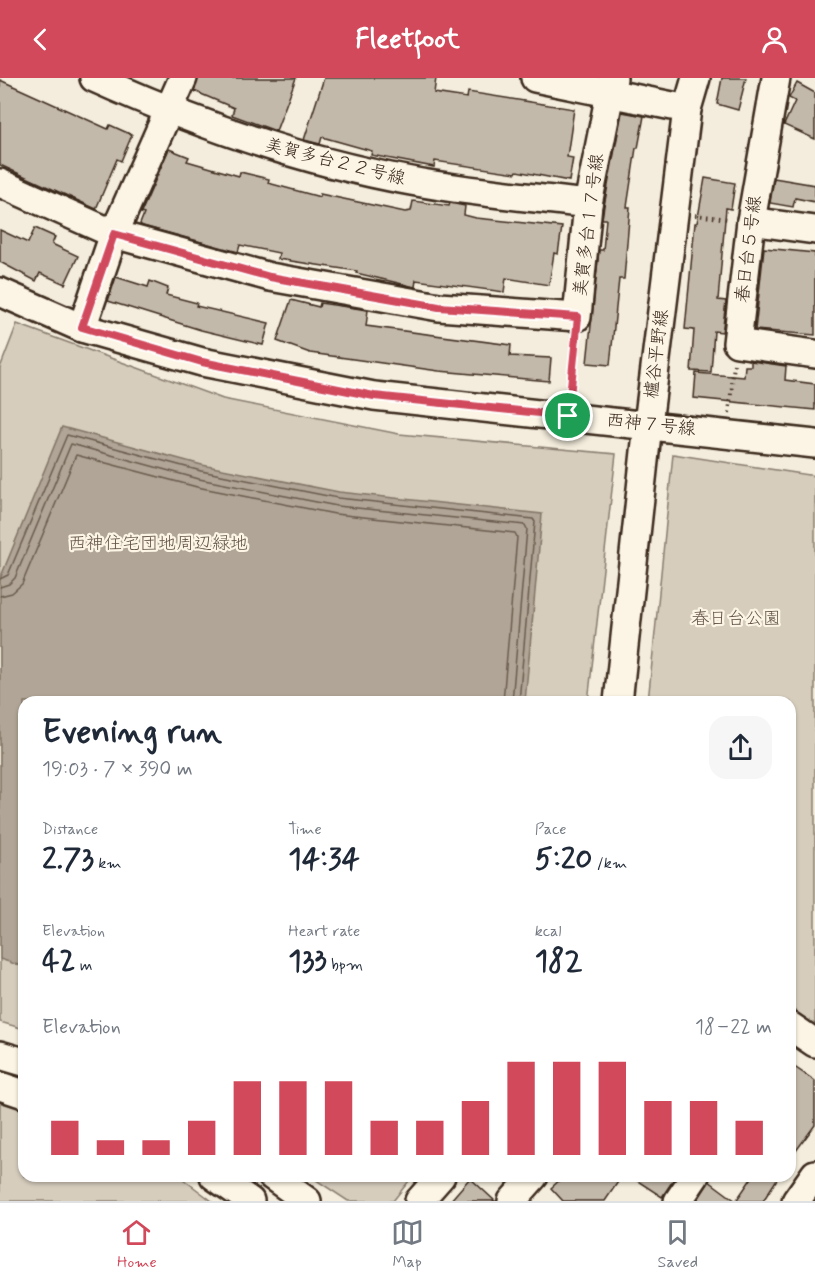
<!DOCTYPE html>
<html lang="en">
<head>
<meta charset="utf-8">
<style>
	:root { --surface:#fff; --page:#f6f6f7; --text:#1f2937; --muted:#747a83; --line:#e0e1e3; --accent:#d1495b }
	body { margin:0; font-family:Mynerve,"Klee One",sans-serif; background:var(--page); color:var(--text); height:100vh; display:flex; flex-direction:column; font-size:22px; white-space:nowrap }
	* { box-sizing:border-box; margin:0 }
	p { font-size:20px; color:var(--muted) }
	.icon { flex:none; width:33px; height:33px; fill:none; stroke:currentColor; stroke-width:2; stroke-linecap:round; stroke-linejoin:round }
	.map { position:relative; flex:1; overflow:hidden }
	.sheet { position:absolute; left:18px; top:618px; width:778px; height:486px; display:flex; flex-direction:column; background:var(--surface); border-radius:18px; box-shadow:0 2px 4px #0004 }
	.sheet>* { flex:none }
	.pin { position:absolute; display:grid; place-items:center; width:51px; height:51px; color:#fff; margin:-26px; border:3px solid #fff; border-radius:50%; box-shadow:0 2px 6px #0007 }
	.round { display:grid; place-items:center; flex:none; width:63px; height:63px; border-radius:18px; background:var(--page) }
	.head { display:flex; align-items:center; justify-content:space-between; height:102px; padding:0 24px }
	h1 { font-size:33px; font-weight:700; line-height:45px }
	.stats { display:grid; grid-template-columns:repeat(3,1fr); gap:9px; height:102px; padding:6px 24px }
	.stats div { display:grid; align-content:center }
	.stats b { font-size:30px; font-weight:700 }
	.stats small { font-size:16px; font-weight:400 }
	.stats p { font-size:16px }
	.chart { height:168px; padding:12px 24px }
	.chart p { display:flex; justify-content:space-between }
	.chart svg { width:100%; height:108px; margin-top:6px; stroke:var(--accent); stroke-width:6 }
	header { display:flex; justify-content:space-between; align-items:center; height:78px; padding:0 24px; background:var(--accent); color:#fff; font-size:27px; font-weight:700 }
	.tab-bar { display:flex; justify-content:space-around; align-items:center; height:84px; border-top:2px solid var(--line); background:var(--surface); font-size:16px; color:var(--muted) }
	.tab-bar a { display:grid; justify-items:center; gap:3px }
	.tab-bar .selected { color:var(--accent) }
	.map>svg:first-child { display:block }
</style>
</head>
<body>
<header><svg class="icon" aria-label="back" viewBox="0 0 24 24"><path d="M15 5l-7 7 7 7"/></svg>Fleetfoot<svg class="icon" aria-label="person" viewBox="0 0 24 24"><circle cx="12" cy="8" r="4"/><path d="M4 21q1-7 8-7t8 7"/></svg></header>
<div class="map">
<svg width="815" height="1123" viewBox="0 0 815 1123">
	<rect width="100%" height="100%" fill="#f4eddd"/>
	<filter id="ink" filterUnits="userSpaceOnUse"><feTurbulence type="fractalNoise" baseFrequency=".0167" numOctaves="2"/><feDisplacementMap in="SourceGraphic" scale="12" xChannelSelector="R" yChannelSelector="G"/><feConvolveMatrix kernelMatrix="1 2 1 2 8 2 1 2 1" color-interpolation-filters="sRGB"/></filter>
	<g filter="url(#ink)">
		<g fill="#d6cdbd" stroke="#887c6e" stroke-width="1.5">
			<polygon points="17,246 223,321 399,356 616,376 588,624 24,624 24,951 0,944 0,290"/>
			<polygon points="673,376 815,398 815,947 791,930 790,624 648,624"/>
			<polygon points="0,1023 24,1031 24,1098 179,1098 212,1123 0,1123"/>
			<polygon points="310,1098 413,1098 393,1123 348,1123"/>
		</g>
		<polygon fill="#b0a596" stroke="#817466" stroke-width="1.5" points="62,349 202,387 339,414 542,436 525,624 24,624 24,889 0,881 0,501"/>
		<g fill="none" stroke-linecap="round" stroke-linejoin="round">
			<g stroke="#6a5b4e" stroke-width="1.5">
				<polyline points="0,501 8,497 67,357 201,393 338,420 533,441 535,444 519,624"/>
				<polyline points="0,509 9,506 15,500 71,366 199,401 337,428 525,447 527,451 512,624"/>
				<polyline points="0,518 12,515 22,506 76,377 197,409 335,436 515,455 517,459 503,624"/>
			</g>
		</g>
		<g fill="#c3b9aa" stroke="#3b2a1e" stroke-width="1.5">
			<polygon points="198,0 296,0 276,53 232,37 234,30 194,13"/>
			<polygon points="324,0 436,0 434,15 467,20 468,14 574,31 567,79 573,80 569,103 517,93 516,95 435,83 434,89 371,77 372,73 322,59 320,66 304,62"/>
			<polygon points="722,0 746,0 738,32 717,26"/>
			<polygon points="0,2 108,51 110,47 132,57 121,83 117,81 96,131 0,87"/>
			<polygon points="797,5 815,15 815,61 784,47 795,23 789,20"/>
			<polygon points="622,34 644,38 638,70 636,70 627,129 630,129 624,201 619,201 610,287 587,285 599,172 603,172 606,141 602,141 604,128"/>
			<polygon points="169,71 189,79 187,83 239,98 240,94 269,101 268,105 320,119 320,116 405,134 411,133 413,123 449,128 450,125 465,128 464,137 476,140 562,149 558,176 554,175 549,207 506,200 504,214 416,202 415,209 356,195 357,193 278,181 279,175 240,167 238,174 143,148 140,146 144,136 141,135"/>
			<polygon points="705,100 735,105 731,131 726,130 718,222 726,223 723,248 722,254 714,253 711,294 691,293 694,252 685,251 695,145 697,145"/>
			<polygon points="774,100 815,107 815,124 795,120 793,129 770,125"/>
			<polygon points="35,150 55,159 52,166 78,178 65,206 40,195 36,203 0,184 0,152 28,165"/>
			<polygon points="764,170 815,175 815,257 755,252"/>
			<polygon points="116,199 148,209 150,203 168,210 166,217 197,225 196,228 269,245 263,267 201,252 108,223"/>
			<polygon points="291,222 319,229 320,225 368,232 366,248 511,267 510,278 551,280 549,303 439,293 310,275 277,263"/>
			<polygon points="751,283 786,288 785,302 815,306 815,332 694,320 696,295 744,299 745,288 751,288"/>
			<polygon points="790,986 815,1003 815,1047 790,1081"/>
			<polygon points="564,1098 622,1098 605,1123 563,1123 551,1110"/>
			<polygon points="630,1098 676,1098 662,1119"/>
			<polygon points="753,1098 779,1098 763,1123 697,1123 709,1103 736,1123"/>
			<polygon points="470,1100 495,1123 450,1123"/>
		</g>
		<g fill="none" stroke-linecap="round" stroke-linejoin="round">
			<defs>
				<g id="minor">
					<path d="M94 0C196 46 301 83 411 103 469 114 529 119 588 126"/>
					<polyline points="535,0 687,31"/>
					<polyline points="776,0 751,143 737,265 815,276"/>
					<polyline points="0,105 114,156 270,199 439,229 577,239 588,126 613,0"/>
					<polyline points="751,143 815,152"/>
					<polyline points="0,214 82,250 202,284 374,318 815,366"/>
					<polyline points="82,250 114,156 183,0"/>
					<polyline points="618,624 648,346 687,31 696,0"/>
					<polyline points="790,948 815,965"/>
					<polyline points="0,977 24,984"/>
					<polyline points="0,1008 24,1016"/>
					<polyline points="214,1098 250,1123"/>
					<polyline points="272,1098 307,1123"/>
					<polyline points="419,1123 441,1098"/>
					<polyline points="512,1123 534,1098"/>
					<polyline points="678,1123 695,1098"/>
					<polyline points="796,1123 815,1096"/>
				</g>
			</defs>
			<use href="#minor" stroke="#3b2a1e" stroke-width="32"/>
			<g stroke="#3b2a1e" stroke-width="4" stroke-dasharray="1.5 4.5" stroke-linecap="butt">
				<polyline points="695,137 729,141"/>
				<polyline points="570,316 575,261"/>
				<polyline points="729,335 734,286"/>
			</g>
			<use href="#minor" stroke="#fcf5e5" stroke-width="27"/>
		</g>
	</g>
	<g fill="none" stroke-linecap="round" stroke-linejoin="round" filter="url(#ink)">
		<defs>
			<polygon id="route" points="114,156 270,199 439,229 578,239 568,338 374,318 202,284 82,249"/>
		</defs>
		<use href="#route" stroke="#fff" stroke-width="12"/>
		<use href="#route" stroke="#d1495b" stroke-width="8"/>
	</g>
	<g text-anchor="middle" dominant-baseline="central" stroke-width="4.5" stroke-linejoin="round" paint-order="stroke">
		<g font-size="18" fill="#3b2a1e" stroke="#fcf5e5">
			<text transform="translate(335 84) rotate(14)">美賀多台２２号線</text>
			<text transform="translate(589 147) rotate(-83)">美賀多台１７号線</text>
			<text transform="translate(749 171) rotate(-83)">春日台５号線</text>
			<text transform="translate(657 276) rotate(-83)">櫨谷平野線</text>
			<text transform="translate(651 347) rotate(6)">西神７号線</text>
		</g>
		<g font-size="18" fill="#625346" stroke="#fcf5e5">
			<text x="158" y="466">西神住宅団地周辺緑地</text>
			<text x="736" y="541">春日台公園</text>
		</g>
	</g>
</svg>
<div class="pin" style="left:568px;top:338px;background:#1e9e55"><svg class="icon" aria-label="arrive" viewBox="0 0 24 24"><path d="M6 21V4h12l-3 4 3 4H6"/></svg></div>
<section class="sheet">
<div class="head"><div><h1>Evening run</h1><p>19:03 · 7 × 390 m</p></div><a class="round"><svg class="icon" aria-label="share" viewBox="0 0 24 24"><path d="M12 15V3M7 8l5-5 5 5M5 13v7h14v-7"/></svg></a></div>
<div class="stats">
<div><p>Distance</p><b>2.73<small> km</small></b></div>
<div><p>Time</p><b>14:34</b></div>
<div><p>Pace</p><b>5:20<small> /km</small></b></div>
</div>
<div class="stats">
<div><p>Elevation</p><b>42<small> m</small></b></div>
<div><p>Heart rate</p><b>133<small> bpm</small></b></div>
<div><p>kcal</p><b>182</b></div>
</div>
<div class="chart"><p><span>Elevation</span>18–22 m</p>
<svg viewBox="0 0 160 44" preserveAspectRatio="none"><path d="M5 44V30M15 44V38M25 44V38M35 44V30M45 44V14M55 44V14M65 44V14M75 44V30M85 44V30M95 44V22M105 44V6M115 44V6M125 44V6M135 44V22M145 44V22M155 44V30"/></svg>
</div>
</section>
</div>
<nav class="tab-bar">
<a class="selected"><svg class="icon" aria-label="home" viewBox="0 0 24 24"><path d="M3 11l9-7 9 7M6 9v11h12V9"/></svg>Home</a>
<a><svg class="icon" aria-label="map" viewBox="0 0 24 24"><path d="M3 6l6-2 6 2 6-2v14l-6 2-6-2-6 2zM9 4v14M15 6v14"/></svg>Map</a>
<a><svg class="icon" aria-label="saved" viewBox="0 0 24 24"><path d="M7 4h10v16l-5-4-5 4z"/></svg>Saved</a>
</nav>
</body>
</html>
